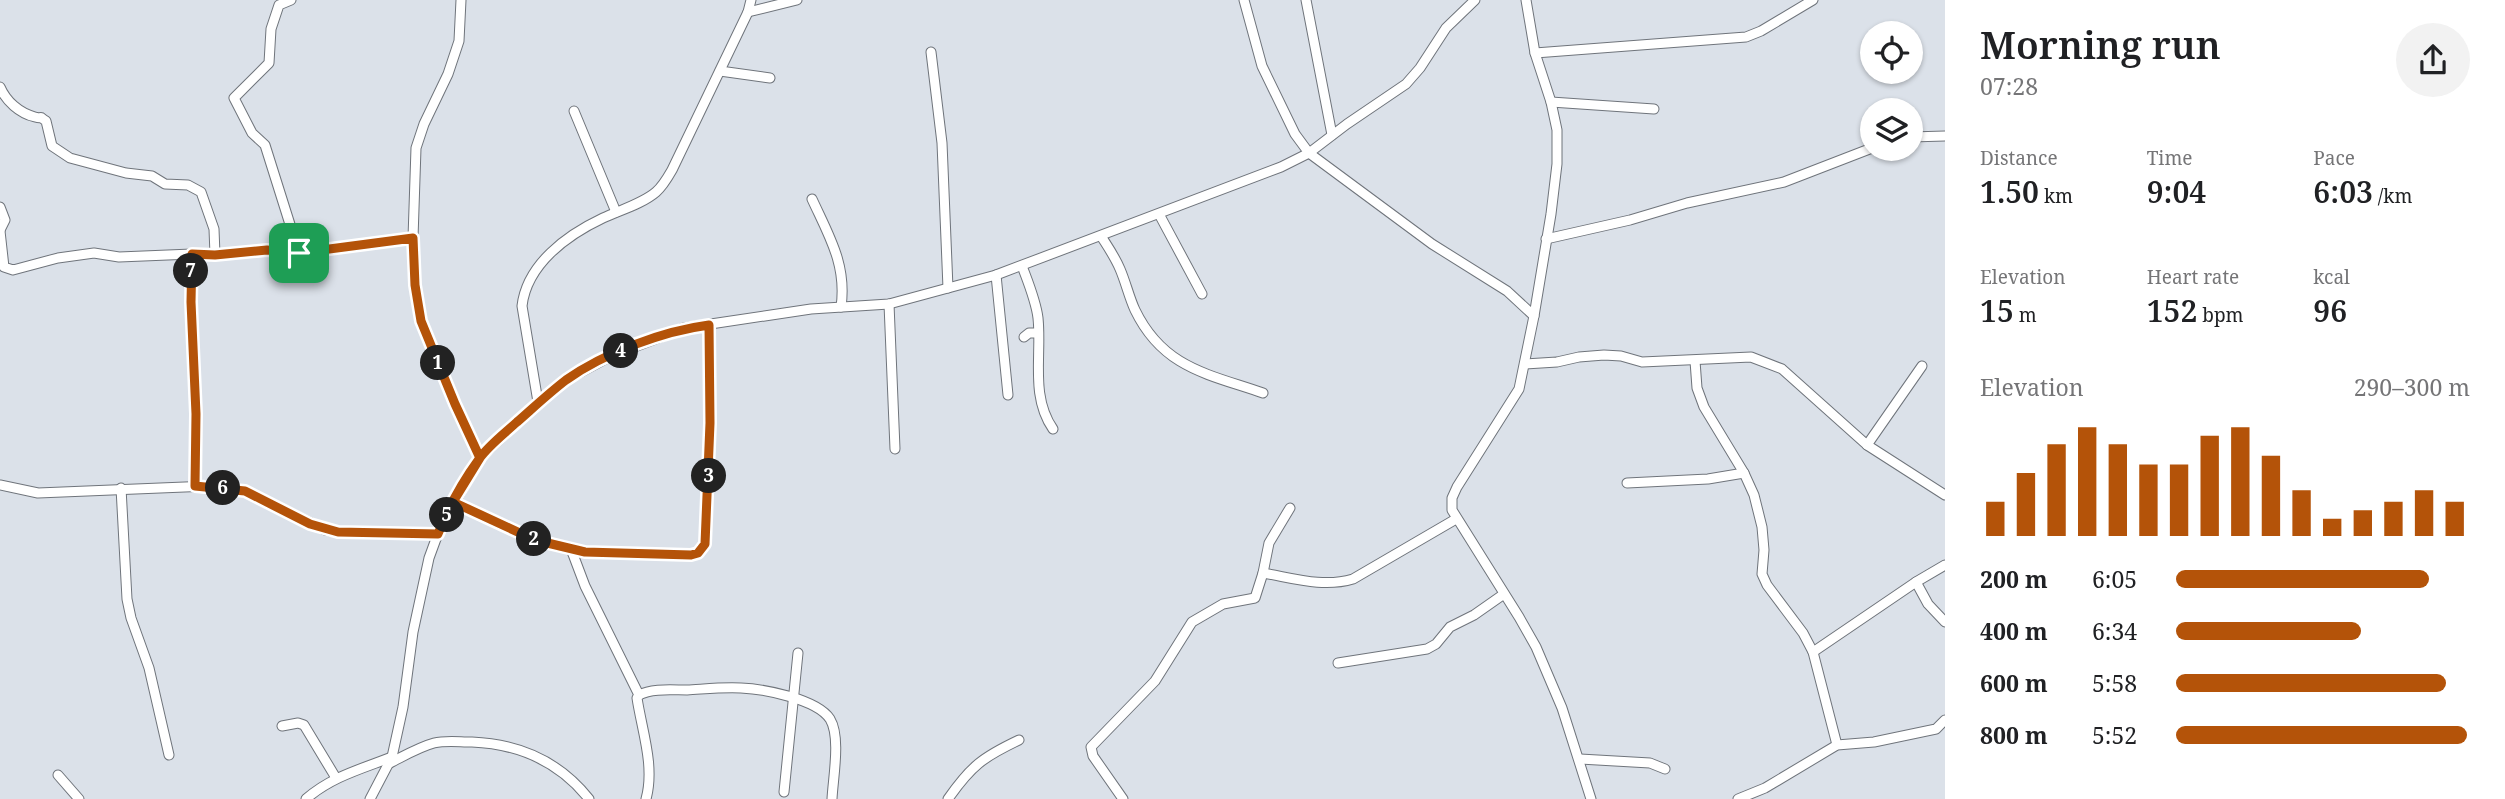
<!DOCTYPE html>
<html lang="en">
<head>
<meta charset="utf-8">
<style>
	:root { --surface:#fff; --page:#f2f2f2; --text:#202124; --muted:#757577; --accent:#b45309 }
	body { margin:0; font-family:"Noto Serif",serif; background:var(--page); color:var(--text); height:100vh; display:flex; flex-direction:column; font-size:26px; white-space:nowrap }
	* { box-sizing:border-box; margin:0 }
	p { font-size:23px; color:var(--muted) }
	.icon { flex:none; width:38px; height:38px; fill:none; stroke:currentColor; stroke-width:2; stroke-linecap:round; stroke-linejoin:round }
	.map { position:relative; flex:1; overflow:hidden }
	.drawer { display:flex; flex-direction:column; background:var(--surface); width:560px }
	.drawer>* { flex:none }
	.tools { position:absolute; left:1860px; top:21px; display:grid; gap:14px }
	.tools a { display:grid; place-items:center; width:63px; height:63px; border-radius:50%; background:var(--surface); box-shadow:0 2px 5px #0004; font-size:35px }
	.pin { position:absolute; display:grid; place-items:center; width:60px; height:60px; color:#fff; margin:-30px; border-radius:14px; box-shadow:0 4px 10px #0006 }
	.km { position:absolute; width:35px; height:35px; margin:-18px; border-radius:50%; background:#222; color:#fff; font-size:19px; line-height:35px; text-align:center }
	.round { display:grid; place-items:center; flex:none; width:74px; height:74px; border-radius:37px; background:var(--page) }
	.headline { display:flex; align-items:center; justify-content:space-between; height:119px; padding:0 35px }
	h1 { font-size:38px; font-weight:600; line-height:52px }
	.figures { display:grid; grid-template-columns:repeat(3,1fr); gap:10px; height:119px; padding:7px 35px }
	.figures div { display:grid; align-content:center }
	.figures b { font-size:30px; font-weight:600 }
	.figures small { font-size:19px; font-weight:400 }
	.figures p { font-size:19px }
	.chart { height:196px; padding:14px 35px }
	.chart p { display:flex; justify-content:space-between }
	.chart svg { width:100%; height:126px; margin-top:7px; stroke:var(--accent); stroke-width:6 }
	ul { padding:0 35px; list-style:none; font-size:23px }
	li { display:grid; grid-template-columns:112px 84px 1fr; align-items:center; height:52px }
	li i { height:18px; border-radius:9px; background:var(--accent) }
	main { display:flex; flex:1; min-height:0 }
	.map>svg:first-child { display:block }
</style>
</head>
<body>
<main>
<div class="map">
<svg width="1945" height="799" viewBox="0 0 1945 799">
	<rect width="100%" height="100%" fill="#dbe1e9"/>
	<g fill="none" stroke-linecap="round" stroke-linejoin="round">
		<defs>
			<g id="minor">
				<polyline points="291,0 279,5 271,29 269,63 234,98 252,133 265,145 299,253"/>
				<polyline points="461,0 459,41 448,74 424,124 416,148 413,238 415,285 421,321 455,404 480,458"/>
				<polyline points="1244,0 1262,66 1295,134 1309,153 1432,244 1507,291 1534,316"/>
				<polyline points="1306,0 1332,135"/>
				<polyline points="1526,0 1535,53 1551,102 1557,130 1557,164 1551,214 1534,316 1519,389 1457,487 1452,498 1452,510 1519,617 1536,647 1562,708 1591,799"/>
				<polyline points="748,12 797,0"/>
				<polyline points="931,52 942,143 948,288"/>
				<polyline points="1535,53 1746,37 1761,31 1813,0"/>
				<polyline points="720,71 770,78"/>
				<path d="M0 87C6 101 19 113 35 117 46 120 36 114 46 121L52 146 70 158 126 173 152 176 165 184 188 185 201 192 214 229 215 255"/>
				<polyline points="1551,102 1654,109"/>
				<polyline points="574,111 616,212"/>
				<polyline points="1911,137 1945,136"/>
				<path d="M812 199C829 236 847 265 841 307"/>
				<polyline points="0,207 5,220 0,230"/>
				<polyline points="1159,214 1202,294"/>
				<polyline points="0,231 4,267 13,270 58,258 94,253 119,257 192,254 215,255 267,250 299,253 413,238"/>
				<path d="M1101 236C1108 247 1115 257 1120 269 1126 283 1129 297 1135 310 1163 368 1208 374 1263 393"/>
				<polyline points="1546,239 1630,220 1687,203 1784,182 1872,148"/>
				<polyline points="192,254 191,302 196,414 195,487"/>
				<path d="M1022 266C1028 282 1036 301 1038 318 1042 355 1030 396 1053 429"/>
				<polyline points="996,275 1008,395"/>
				<polyline points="889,304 895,449"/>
				<polyline points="1024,337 1029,333 1038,333"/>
				<polyline points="1695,361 1697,388 1704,407 1744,473 1754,495 1762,527 1764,550 1762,574 1767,585 1803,633 1813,652 1837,745"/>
				<polyline points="1525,364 1557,362 1579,357 1604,355 1621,356 1642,362 1751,357 1782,369 1867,445 1945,495"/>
				<path d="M538 402 522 306C527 264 567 235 603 218 620 210 642 204 656 192 663 186 668 177 672 170L748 12 751 0"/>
				<polyline points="1867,445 1922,366"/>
				<polyline points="1627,483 1708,479 1744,473"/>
				<polyline points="0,485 38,493 209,486 245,491 325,530 338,532 437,534"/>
				<polyline points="121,488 127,599 131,618 149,668 169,755"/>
				<polyline points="454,502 535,540 585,552 691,555 698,553 705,543 710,423 709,325"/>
				<path d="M571 549 585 586 639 695 637 698C642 731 655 766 646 799"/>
				<path d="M1263 573C1293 578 1323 588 1353 579L1456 519"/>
				<polyline points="1916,582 1928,604 1945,622"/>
				<polyline points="1813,652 1916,582 1945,565"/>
				<polyline points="1338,663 1427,649 1436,644 1450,627 1474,615 1504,594"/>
				<path d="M639 695C652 688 672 690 687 690 705 689 723 687 741 688 764 689 817 699 830 719 841 737 833 778 832 799"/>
				<polyline points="282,726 298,723 304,725 336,778"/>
				<polyline points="1580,759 1650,763 1665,769"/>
				<path d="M390 763C404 756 419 747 434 743 446 740 459 742 472 742 519 744 559 761 589 799"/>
				<polyline points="58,775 79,799"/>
				<polyline points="784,792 798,653"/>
				<path d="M306 799C331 777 361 769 392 757"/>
				<polyline points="370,799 392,757 403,707 413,632 429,558 440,528 480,458 538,402 568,379 613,355 684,328 811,309 889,304 996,275 1281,167 1309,153 1347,124 1406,84 1420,68 1446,28 1475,0"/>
				<path d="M948 799C971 766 983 757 1019 740"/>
				<polyline points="1123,799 1093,756 1091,747 1155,681 1192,622 1223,604 1255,598 1263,573 1269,543 1290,508"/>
				<polyline points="1738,799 1765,788 1837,745 1874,742 1936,729 1945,720"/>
			</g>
		</defs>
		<use href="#minor" stroke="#6f747b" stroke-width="11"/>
		<use href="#minor" stroke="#fff" stroke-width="9"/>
	</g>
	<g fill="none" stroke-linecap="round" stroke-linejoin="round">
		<defs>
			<path id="route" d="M299 253 413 238 415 285 421 321 455 404 480 458 453 502 535 540 585 552 691 555 698 553 705 544 710 423 709 325C663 331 604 353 566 380 549 393 533 408 517 422 505 433 489 445 479 459 463 481 448 508 438 534L338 532 310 524 245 491 195 486 196 414 191 302 192 254 215 255 267 250 299 253"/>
		</defs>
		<use href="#route" stroke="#fff" stroke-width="14"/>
		<use href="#route" stroke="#b45309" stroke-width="9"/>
	</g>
</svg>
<div class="tools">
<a><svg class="icon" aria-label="locate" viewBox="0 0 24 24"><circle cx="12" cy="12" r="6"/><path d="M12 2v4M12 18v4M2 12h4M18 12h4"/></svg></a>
<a><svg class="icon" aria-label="layers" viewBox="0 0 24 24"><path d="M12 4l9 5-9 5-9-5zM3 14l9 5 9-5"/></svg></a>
</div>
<div class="pin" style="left:299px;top:253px;background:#1e9e55"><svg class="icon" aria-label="arrive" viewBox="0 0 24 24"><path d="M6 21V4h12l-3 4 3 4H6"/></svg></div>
<b class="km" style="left:438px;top:363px">1</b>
<b class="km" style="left:534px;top:539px">2</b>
<b class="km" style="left:709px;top:476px">3</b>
<b class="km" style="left:621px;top:351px">4</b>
<b class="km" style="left:447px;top:515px">5</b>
<b class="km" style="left:223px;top:488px">6</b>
<b class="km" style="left:191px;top:271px">7</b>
</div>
<section class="drawer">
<div class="headline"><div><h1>Morning run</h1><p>07:28</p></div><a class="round"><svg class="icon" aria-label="share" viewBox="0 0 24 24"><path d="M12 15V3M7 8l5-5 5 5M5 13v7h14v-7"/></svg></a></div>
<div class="figures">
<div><p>Distance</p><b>1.50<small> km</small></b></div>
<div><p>Time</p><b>9:04</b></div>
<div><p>Pace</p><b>6:03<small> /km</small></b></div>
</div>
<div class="figures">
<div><p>Elevation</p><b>15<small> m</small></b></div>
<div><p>Heart rate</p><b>152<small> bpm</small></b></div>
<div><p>kcal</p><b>96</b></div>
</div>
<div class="chart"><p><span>Elevation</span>290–300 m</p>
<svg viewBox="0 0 160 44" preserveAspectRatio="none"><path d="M5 44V32M15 44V22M25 44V12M35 44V6M45 44V12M55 44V19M65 44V19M75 44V9M85 44V6M95 44V16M105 44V28M115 44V38M125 44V35M135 44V32M145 44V28M155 44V32"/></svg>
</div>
<ul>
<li><b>200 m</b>6:05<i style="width:86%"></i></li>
<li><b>400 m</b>6:34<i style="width:63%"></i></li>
<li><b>600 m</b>5:58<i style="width:92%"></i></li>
<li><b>800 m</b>5:52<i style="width:99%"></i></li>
</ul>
</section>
</main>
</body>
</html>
